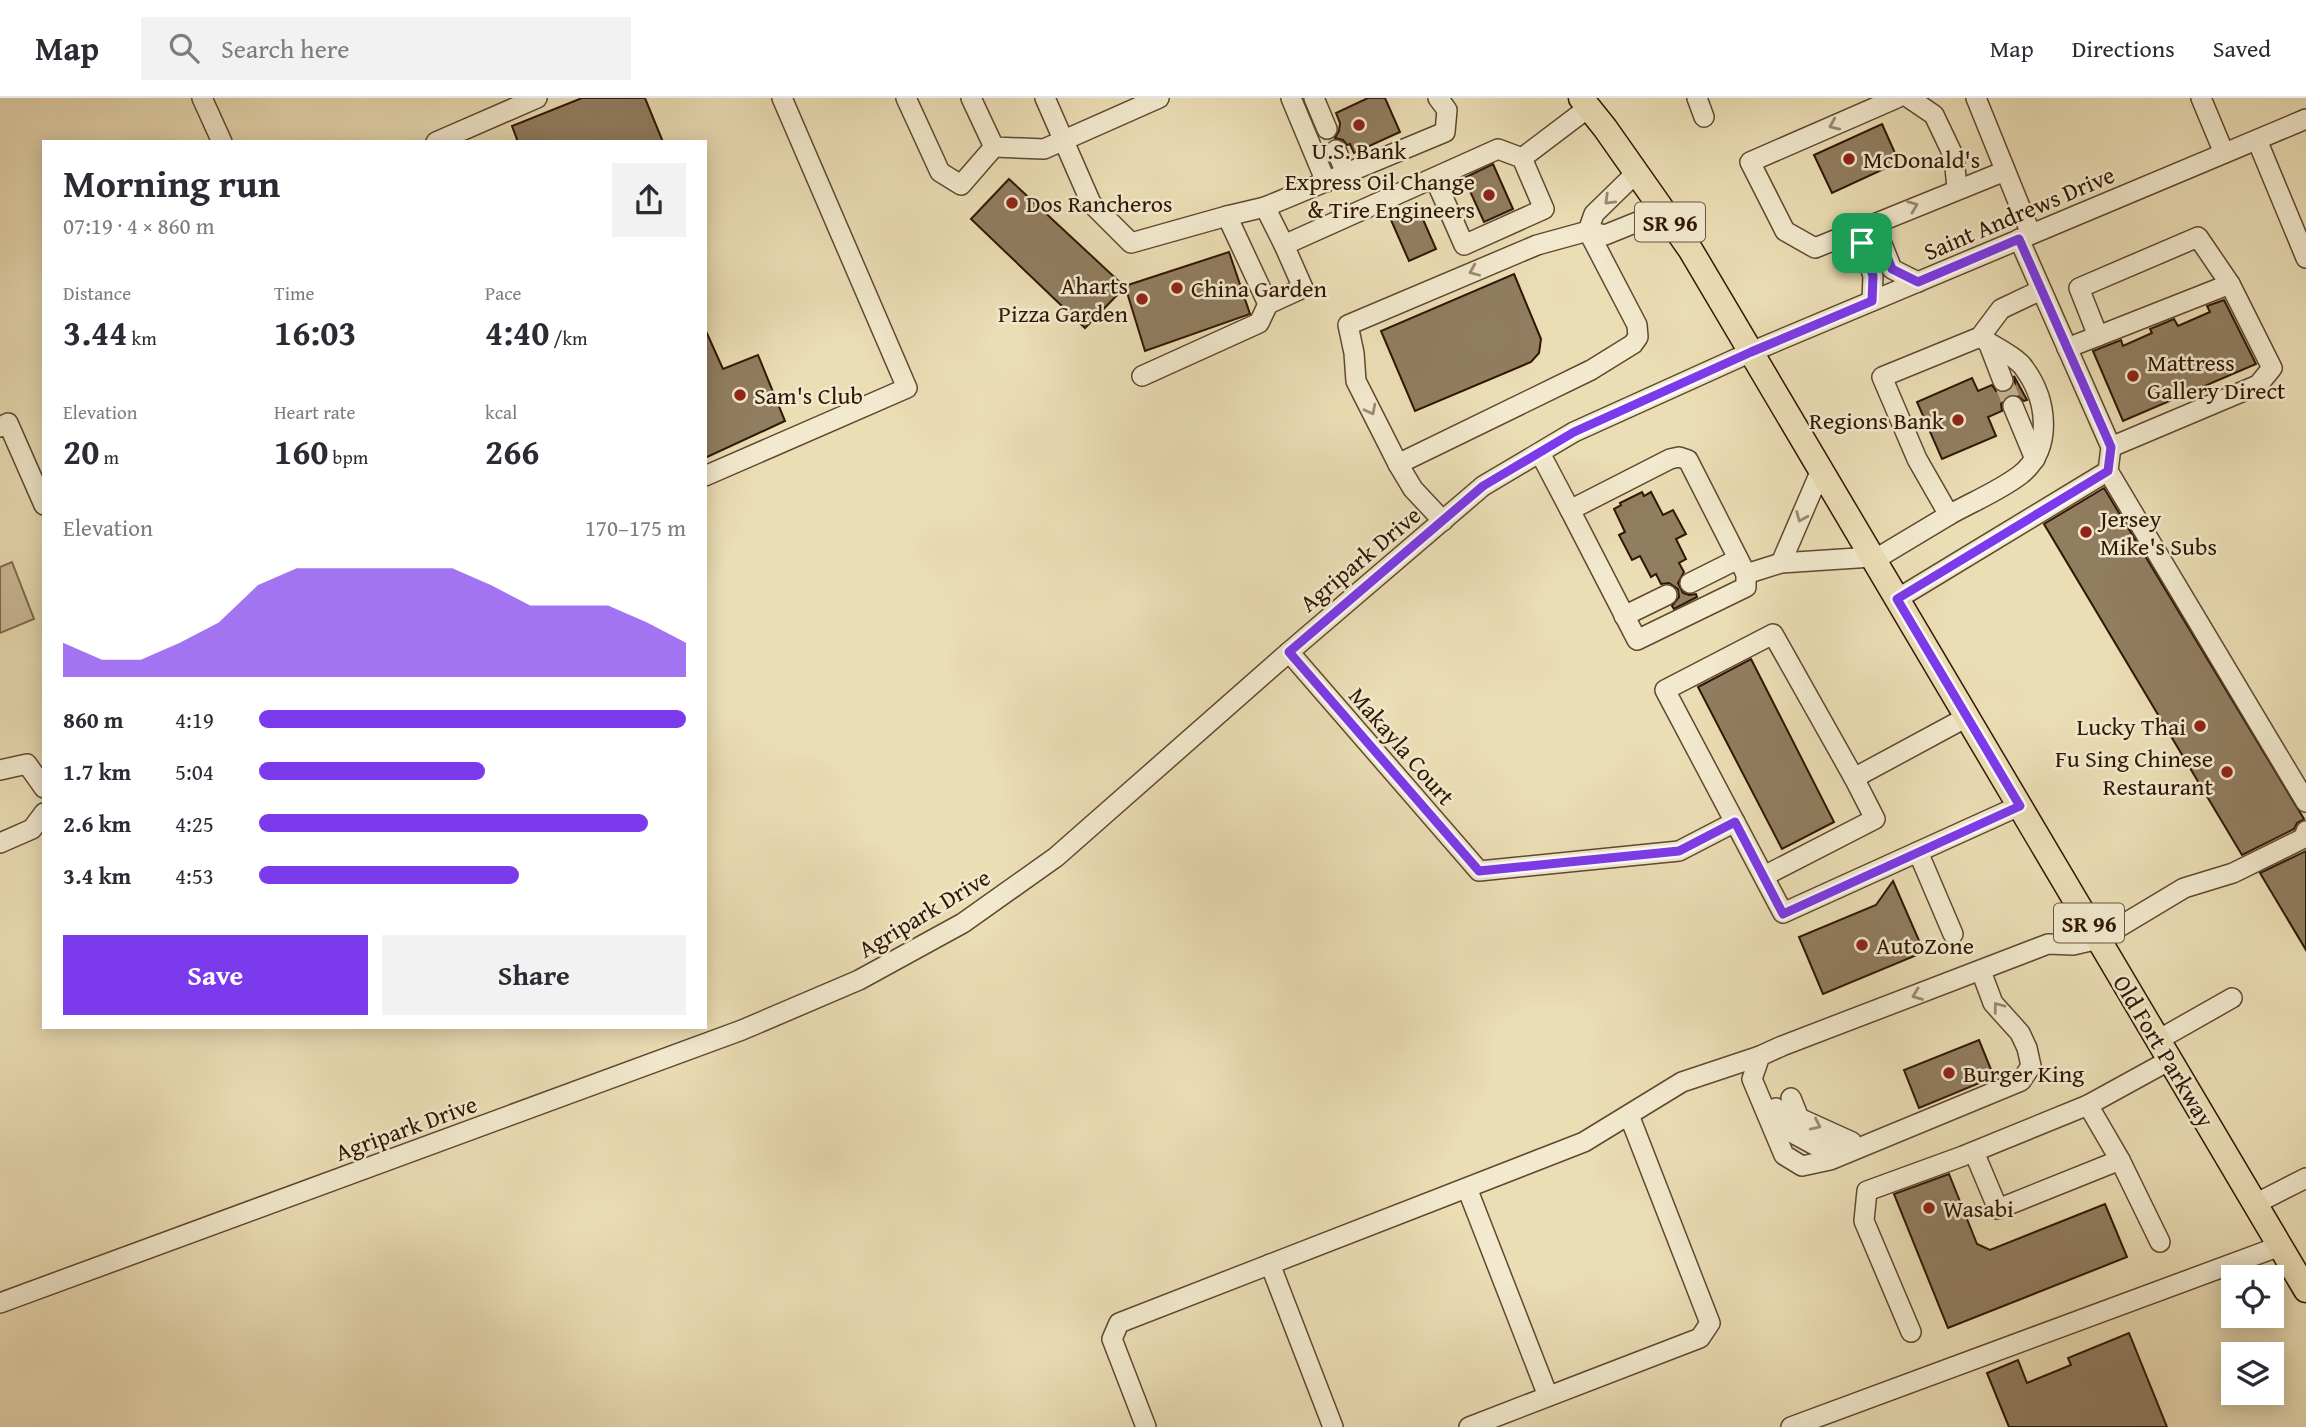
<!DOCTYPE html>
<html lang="en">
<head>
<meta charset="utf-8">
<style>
	:root { --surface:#fff; --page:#f2f2f3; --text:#2b2b33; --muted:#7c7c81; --line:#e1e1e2; --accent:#7c3aed }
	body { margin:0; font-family:"Gentium Book Plus",serif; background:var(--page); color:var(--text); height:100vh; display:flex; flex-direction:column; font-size:26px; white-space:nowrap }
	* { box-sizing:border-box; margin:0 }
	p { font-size:23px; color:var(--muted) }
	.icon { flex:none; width:38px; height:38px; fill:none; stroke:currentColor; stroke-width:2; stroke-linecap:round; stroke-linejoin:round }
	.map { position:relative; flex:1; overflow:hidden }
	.drawer { position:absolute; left:42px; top:42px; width:665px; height:889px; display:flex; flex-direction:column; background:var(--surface); border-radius:0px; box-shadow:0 4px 18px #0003 }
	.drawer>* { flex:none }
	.tools { position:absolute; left:2221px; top:1167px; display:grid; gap:14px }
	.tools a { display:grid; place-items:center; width:63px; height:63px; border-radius:0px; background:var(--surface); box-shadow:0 4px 18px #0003; font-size:35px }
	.pin { position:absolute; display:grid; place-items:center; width:60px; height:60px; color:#fff; margin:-30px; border-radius:14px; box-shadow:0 4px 10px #0006 }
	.round { display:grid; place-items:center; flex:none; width:74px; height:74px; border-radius:0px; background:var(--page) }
	.summary { display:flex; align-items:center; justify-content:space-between; height:119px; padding:0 21px }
	h1 { font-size:38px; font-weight:700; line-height:52px }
	.stats { display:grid; grid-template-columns:repeat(3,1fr); gap:10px; height:119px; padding:7px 21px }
	.stats div { display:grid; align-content:center }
	.stats b { font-size:35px; font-weight:700 }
	.stats small { font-size:19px; font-weight:400 }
	.stats p { font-size:19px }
	.chart { height:196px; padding:14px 21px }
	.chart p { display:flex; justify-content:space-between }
	.chart svg { width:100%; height:126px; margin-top:7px; fill:var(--accent); opacity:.7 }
	.action { display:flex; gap:14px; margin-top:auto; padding:14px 21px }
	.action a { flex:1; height:80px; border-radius:0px; background:var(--accent); color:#fff; font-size:28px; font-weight:700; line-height:80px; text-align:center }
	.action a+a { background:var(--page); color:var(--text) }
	ul { padding:0 21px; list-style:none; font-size:23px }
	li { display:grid; grid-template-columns:112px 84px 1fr; align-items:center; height:52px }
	li i { height:18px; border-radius:9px; background:var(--accent) }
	header { display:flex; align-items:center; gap:42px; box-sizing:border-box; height:98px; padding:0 35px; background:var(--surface); border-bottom:2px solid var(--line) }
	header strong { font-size:33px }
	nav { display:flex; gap:38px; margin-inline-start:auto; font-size:24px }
	.search { width:490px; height:63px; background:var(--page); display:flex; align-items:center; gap:18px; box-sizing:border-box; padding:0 24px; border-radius:0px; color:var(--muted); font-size:26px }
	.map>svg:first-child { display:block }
</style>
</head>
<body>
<header>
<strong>Map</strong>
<div class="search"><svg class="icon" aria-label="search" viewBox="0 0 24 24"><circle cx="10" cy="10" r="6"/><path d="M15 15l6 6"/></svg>Search here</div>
<nav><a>Map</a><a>Directions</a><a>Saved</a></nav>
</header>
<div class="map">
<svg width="2306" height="1329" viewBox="0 0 2306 1329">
	<rect width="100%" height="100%" fill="#ebddb4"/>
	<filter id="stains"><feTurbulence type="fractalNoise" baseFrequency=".00286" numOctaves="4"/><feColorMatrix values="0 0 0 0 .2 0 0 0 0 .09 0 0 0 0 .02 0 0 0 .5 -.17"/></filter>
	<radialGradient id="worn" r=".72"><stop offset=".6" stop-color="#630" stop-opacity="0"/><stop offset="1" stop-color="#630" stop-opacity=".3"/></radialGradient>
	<polygon fill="#cbbb96" stroke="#7e684d" stroke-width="2" points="12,464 34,521 0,535 0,469"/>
	<g fill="#917d60" stroke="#301604" stroke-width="2">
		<polygon points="582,0 645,0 663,44 518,44 512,28"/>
		<polygon points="1368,0 1385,0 1400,34 1354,55 1350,46 1347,47 1343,42 1335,40 1339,33 1340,25 1336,15"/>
		<polygon points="1882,26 1899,64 1832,95 1814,57"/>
		<polygon points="1493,66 1513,111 1484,124 1464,80"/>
		<polygon points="1009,81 1125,189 1085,230 971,121"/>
		<polygon points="1418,110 1436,151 1409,163 1391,122"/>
		<polygon points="1229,154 1250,216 1145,253 1125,188"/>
		<polygon points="1514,176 1541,241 1539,255 1531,264 1415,313 1381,233"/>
		<polygon points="2224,202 2256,266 2123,323 2093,253 2121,242 2123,248 2152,235 2150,231 2174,221 2178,228 2210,214 2207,208"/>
		<polygon points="705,231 723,271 758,257 785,323 705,360"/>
		<polygon points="2014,278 2027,302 2024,303 2015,296 2008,297 2001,306 2002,313 1988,319 1996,338 1942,361 1917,304 1972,280 1978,293 1992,287 1996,293 2007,295 2015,286"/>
		<polygon points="2104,390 2304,721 2297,725 2294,731 2242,757 2044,426"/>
		<polygon points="1642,394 1644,398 1651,394 1663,417 1673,412 1686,436 1676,441 1686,461 1679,465 1684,474 1678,485 1683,495 1689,497 1696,496 1697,499 1674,511 1672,508 1679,499 1678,491 1669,485 1661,486 1656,476 1651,479 1640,458 1632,462 1619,437 1625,434 1614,411 1621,407 1620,405"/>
		<polygon points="1751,561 1834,724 1782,751 1698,589"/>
		<polygon points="2306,753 2306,852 2260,775"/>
		<polygon points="1893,783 1924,854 1823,896 1799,839 1876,807"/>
		<polygon points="1979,942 1994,979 1919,1010 1904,972"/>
		<polygon points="1949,1076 1977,1146 1990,1152 2105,1106 2127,1159 1948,1230 1894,1096"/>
		<polygon points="2129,1235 2167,1329 2009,1329 1987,1275 2018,1262 2027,1285 2071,1267 2068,1260"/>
	</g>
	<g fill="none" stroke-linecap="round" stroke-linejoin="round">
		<polyline stroke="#c6b591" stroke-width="19" stroke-dasharray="19 10" stroke-linecap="butt" points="2003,283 2013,308"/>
		<defs>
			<g id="minor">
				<polyline points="202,0 222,44"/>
				<polyline points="906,0 940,74 961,87 994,49"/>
				<polyline points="971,0 994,49 1044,51 1159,0"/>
				<polyline points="1045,0 1091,105 1131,145 1227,118 1268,206 1303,190 1284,147 1498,51 1522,60 1544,111 1464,147 1435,81"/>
				<polyline points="1291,0 1326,84"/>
				<polyline points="1314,0 1327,31"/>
				<polyline points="1697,0 1704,19"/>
				<polyline points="1897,0 1750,64 1785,133 1815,150 2005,73"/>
				<polyline points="1909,0 1934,17 1954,59 1957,90"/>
				<polyline points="1976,0 2031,136"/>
				<polyline points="2201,0 2224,55"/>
				<polyline points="2257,42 2306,160"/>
				<polyline points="436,44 537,0"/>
				<polyline points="1336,52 1346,75"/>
				<polyline points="1522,60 1588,10"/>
				<polyline points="1265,109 1284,147"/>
				<polyline points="1227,118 1265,109 1445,34 1447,12 1438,0"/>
				<polyline points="1869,127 1862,145 1873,178 1872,203"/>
				<polyline points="1869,127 1880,141 1892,171 1918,184"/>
				<polyline points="2019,141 2111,349 2108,373 2306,704"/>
				<polyline points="2098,238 2230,186"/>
				<path d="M1980 239C1991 247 2017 259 2024 270 2047 301 2054 350 2020 377 1999 393 1972 404 1949 417L1917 361 1882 279 1980 239 2001 211 2041 192"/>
				<polyline points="1988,244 2003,283"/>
				<polyline points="2067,250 2098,238 2079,190 2198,139 2230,186 2272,270 2258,287 2111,349"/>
				<polyline points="1142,278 1259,225 1268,206"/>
				<polyline points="2013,308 2035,361"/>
				<polyline points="0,329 8,325 44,407"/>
				<polyline points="1540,355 1570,412"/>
				<polygon points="1679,359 1688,362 1746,476 1746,489 1637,542 1570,412 1670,361"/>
				<polyline points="1398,366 1591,272 1633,246 1638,239 1637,227 1588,133 1594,116 1636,75"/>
				<polyline points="705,378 907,290 782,0"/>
				<polyline points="1443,423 1413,391 1398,366 1356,283 1354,255 1348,227 1537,147 1588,133 1605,137 1662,114"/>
				<polyline points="1874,462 1949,417"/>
				<polyline points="1781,465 1821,372"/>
				<polyline points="1746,476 1781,465 1872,459"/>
				<polyline points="1690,485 1738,461"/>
				<polyline points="1897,501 2108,373"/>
				<polyline points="1624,518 1667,497"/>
				<polyline points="1289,554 1479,773 1679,753 1735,724"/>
				<polyline points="1967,619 1854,680 1773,536 1665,592 1783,815 2019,708"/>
				<polyline points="0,672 27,666 44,690"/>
				<polyline points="0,745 32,731 44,715"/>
				<polyline points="1918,754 1953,836"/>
				<polyline points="1764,778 1875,721 1854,680"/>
				<polyline points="1981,873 1993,905 2020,935 2027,950 2031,968 2021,983 1830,1062 1802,1068 1784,1057 1752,981 1760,958 1782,948 2048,846 2073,847 2099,841 2184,790 2233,775 2304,740 2306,733"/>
				<polyline points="2158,942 2232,900"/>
				<polyline points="1791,1000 1799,1020 1852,1044"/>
				<polyline points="2088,1007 2120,1062 2160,1144"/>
				<polyline points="1776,1010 1785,1031 1822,1051 1833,1052 1845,1047"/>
				<polyline points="1974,1054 1998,1111 2120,1062"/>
				<polyline points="1467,1090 1548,1298"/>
				<polyline points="2255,1106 2306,1080"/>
				<polyline points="1270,1166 1333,1329"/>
				<polyline points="0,1205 742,932 859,882 963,825 1056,759 1289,554 1483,388 1574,334 1751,254 2306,21"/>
				<polyline points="1911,1234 1864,1123 1867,1093 1963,1058 2088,1007 2170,962"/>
				<polyline points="1146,1329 1112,1241 1119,1225 1584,1044 1682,984 1760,958"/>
				<polyline points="1469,1329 1700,1240 1710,1225 1629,1017"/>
				<polyline points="1791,1329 2280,1148"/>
			</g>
			<polyline id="major" points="1581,0 1605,30 1690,151 2306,1192"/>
		</defs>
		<use href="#minor" stroke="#5f4830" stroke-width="22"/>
		<use href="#major" stroke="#301604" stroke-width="27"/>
		<use href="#minor" stroke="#f2e9ce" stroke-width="19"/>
		<use href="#major" stroke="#ebddb4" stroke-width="24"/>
	</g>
	<defs><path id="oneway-chevron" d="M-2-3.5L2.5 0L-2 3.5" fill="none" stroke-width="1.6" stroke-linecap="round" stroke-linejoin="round" transform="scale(1.75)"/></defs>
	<g stroke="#9b8a73">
		<use href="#oneway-chevron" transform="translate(1834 27) rotate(156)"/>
		<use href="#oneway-chevron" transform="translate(1609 102) rotate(136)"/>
		<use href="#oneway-chevron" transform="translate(1913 108) rotate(-22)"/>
		<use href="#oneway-chevron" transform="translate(1474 173) rotate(157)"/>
		<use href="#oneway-chevron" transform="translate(1371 312) rotate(63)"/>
		<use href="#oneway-chevron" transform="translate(1801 419) rotate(113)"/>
		<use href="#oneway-chevron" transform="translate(1917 897) rotate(159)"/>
		<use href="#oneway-chevron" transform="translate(1998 909) rotate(-127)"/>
		<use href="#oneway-chevron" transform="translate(1816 1027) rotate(25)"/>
	</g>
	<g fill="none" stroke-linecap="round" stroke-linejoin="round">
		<defs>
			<polygon id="route" points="1869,127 1880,141 1892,171 1918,184 2019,141 2111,349 2108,373 1897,501 2020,708 1783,816 1735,724 1679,753 1479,773 1289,554 1483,388 1574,334 1751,254 1872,203 1873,178 1862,145"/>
		</defs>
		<use href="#route" stroke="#fff" stroke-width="14"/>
		<use href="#route" stroke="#7c3aed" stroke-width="9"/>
	</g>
	<g fill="#8f2418" stroke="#f2e9ce" stroke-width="2.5">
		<circle cx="1359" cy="27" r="7"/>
		<circle cx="1849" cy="61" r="7"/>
		<circle cx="1489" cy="97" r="7"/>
		<circle cx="1012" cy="105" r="7"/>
		<circle cx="1177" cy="190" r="7"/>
		<circle cx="1142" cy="201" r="7"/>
		<circle cx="2133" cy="278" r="7"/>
		<circle cx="740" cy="297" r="7"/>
		<circle cx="1958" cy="322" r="7"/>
		<circle cx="2086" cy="434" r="7"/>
		<circle cx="2200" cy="628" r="7"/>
		<circle cx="2227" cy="674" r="7"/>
		<circle cx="1862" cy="847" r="7"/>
		<circle cx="1949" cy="975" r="7"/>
		<circle cx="1929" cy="1110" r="7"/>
	</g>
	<g text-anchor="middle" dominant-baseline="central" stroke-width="5" stroke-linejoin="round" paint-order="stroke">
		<g fill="#f2e9ce" stroke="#6a5541" stroke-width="2">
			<rect x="1635" y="104.5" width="70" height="39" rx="5"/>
			<rect x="2054" y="805.5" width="70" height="39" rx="5"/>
		</g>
		<g font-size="23" font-weight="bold" fill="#301604">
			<text x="1670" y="124">SR 96</text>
			<text x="2089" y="825">SR 96</text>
		</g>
		<g font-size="24" fill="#301604" stroke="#f2e9ce" text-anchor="start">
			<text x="1359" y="52" text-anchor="middle">U.S. Bank</text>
			<text x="1863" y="61">McDonald's</text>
			<text x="1475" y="83" text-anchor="end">Express Oil Change<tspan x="1475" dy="28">&amp; Tire Engineers</tspan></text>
			<text x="1026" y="105">Dos Rancheros</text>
			<text x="1128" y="187" text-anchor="end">Aharts<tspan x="1128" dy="28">Pizza Garden</tspan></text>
			<text x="1191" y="190">China Garden</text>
			<text x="2147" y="264">Mattress<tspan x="2147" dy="28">Gallery Direct</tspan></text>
			<text x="754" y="297">Sam's Club</text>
			<text x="1944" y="322" text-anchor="end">Regions Bank</text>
			<text x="2100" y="420">Jersey<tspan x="2100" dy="28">Mike's Subs</tspan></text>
			<text x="2186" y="628" text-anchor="end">Lucky Thai</text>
			<text x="2213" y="660" text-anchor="end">Fu Sing Chinese<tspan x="2213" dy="28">Restaurant</tspan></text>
			<text x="1876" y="847">AutoZone</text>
			<text x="1963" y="975">Burger King</text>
			<text x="1943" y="1110">Wasabi</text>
		</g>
		<g font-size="24" fill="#301604" stroke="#f2e9ce">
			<text transform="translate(2019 115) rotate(-23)">Saint Andrews Drive</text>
			<text transform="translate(1360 461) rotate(-40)">Agripark Drive</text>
			<text transform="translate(1402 648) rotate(49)">Makayla Court</text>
			<text transform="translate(924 815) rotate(-31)">Agripark Drive</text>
			<text transform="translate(2164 953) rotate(59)">Old Fort Parkway</text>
			<text transform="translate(406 1030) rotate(-20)">Agripark Drive</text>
		</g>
	</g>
	<rect width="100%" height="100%" filter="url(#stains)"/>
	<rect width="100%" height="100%" fill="url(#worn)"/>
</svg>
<div class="tools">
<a><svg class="icon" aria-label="locate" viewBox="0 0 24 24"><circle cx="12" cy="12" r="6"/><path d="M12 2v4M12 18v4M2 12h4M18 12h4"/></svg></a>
<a><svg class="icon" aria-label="layers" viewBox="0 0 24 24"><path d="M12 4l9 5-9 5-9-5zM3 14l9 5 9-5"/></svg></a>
</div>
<div class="pin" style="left:1862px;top:145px;background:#1e9e55"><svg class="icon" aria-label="arrive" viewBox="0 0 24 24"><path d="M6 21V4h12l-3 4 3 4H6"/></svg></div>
<section class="drawer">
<div class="summary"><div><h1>Morning run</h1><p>07:19 · 4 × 860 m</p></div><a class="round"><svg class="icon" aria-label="share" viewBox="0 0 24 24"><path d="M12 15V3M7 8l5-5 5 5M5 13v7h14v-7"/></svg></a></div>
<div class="stats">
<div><p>Distance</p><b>3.44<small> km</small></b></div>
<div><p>Time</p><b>16:03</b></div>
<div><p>Pace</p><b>4:40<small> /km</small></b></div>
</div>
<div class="stats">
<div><p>Elevation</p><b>20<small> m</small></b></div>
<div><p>Heart rate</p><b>160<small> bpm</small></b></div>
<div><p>kcal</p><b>266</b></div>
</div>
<div class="chart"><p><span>Elevation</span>170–175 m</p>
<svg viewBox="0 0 160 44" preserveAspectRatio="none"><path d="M0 44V32L10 38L20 38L30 32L40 25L50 12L60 6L70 6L80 6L90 6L100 6L110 12L120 19L130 19L140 19L150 25L160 32V44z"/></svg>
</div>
<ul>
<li><b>860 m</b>4:19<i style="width:100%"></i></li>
<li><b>1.7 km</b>5:04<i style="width:53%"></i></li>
<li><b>2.6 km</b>4:25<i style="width:91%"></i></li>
<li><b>3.4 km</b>4:53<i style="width:61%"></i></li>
</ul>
<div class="action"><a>Save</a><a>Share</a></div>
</section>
</div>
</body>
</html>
